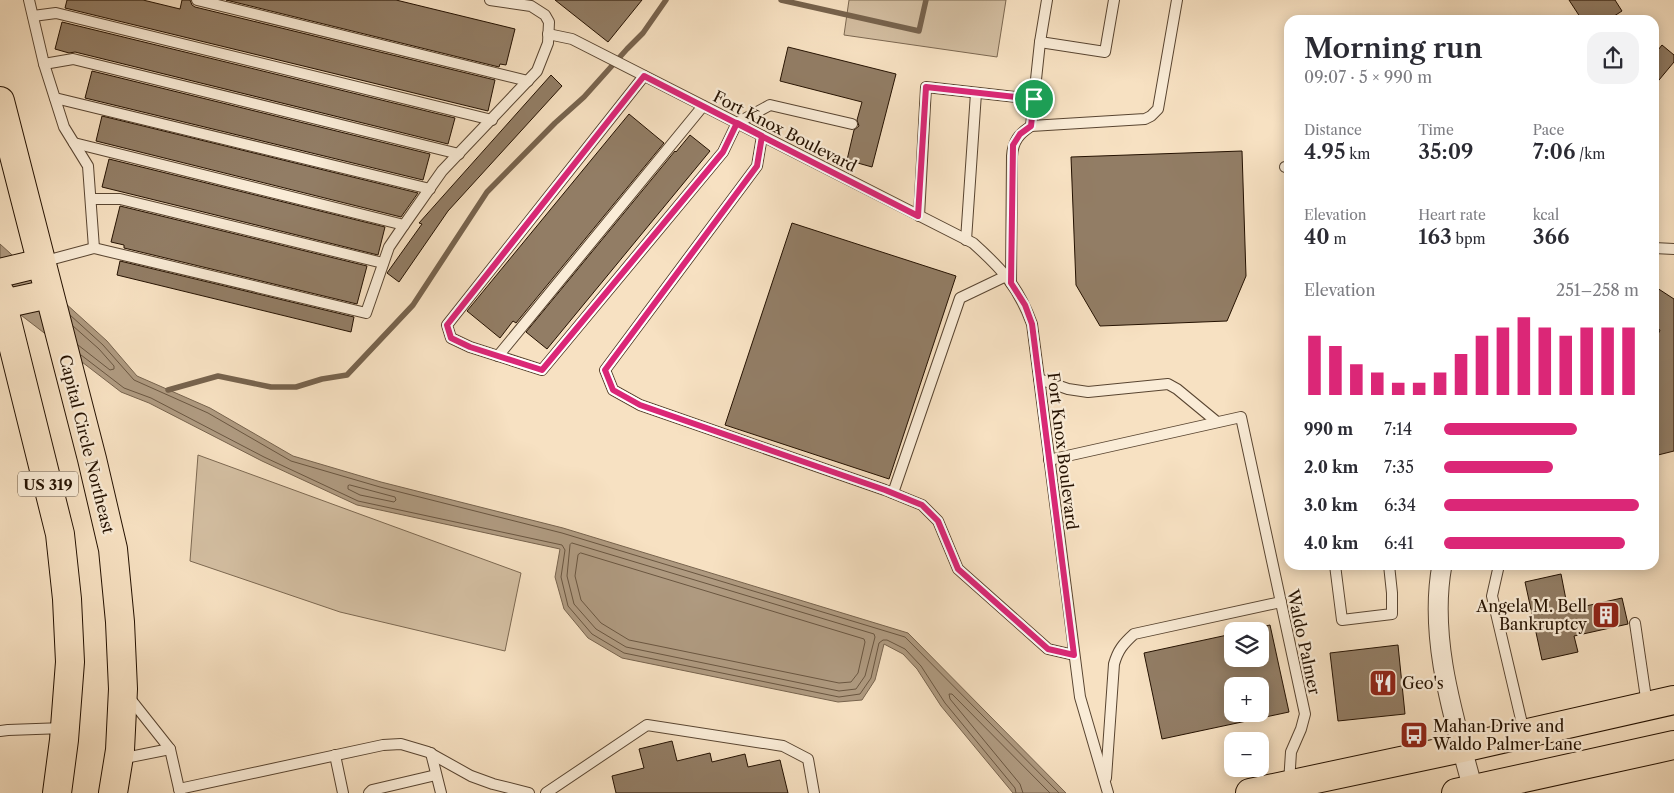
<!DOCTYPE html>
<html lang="en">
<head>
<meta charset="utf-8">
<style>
	:root { --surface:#fff; --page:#f2f2f3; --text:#2b2b33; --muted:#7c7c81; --accent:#db2777 }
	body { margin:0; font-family:"Libre Caslon Text",serif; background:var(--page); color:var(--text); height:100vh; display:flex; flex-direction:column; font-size:19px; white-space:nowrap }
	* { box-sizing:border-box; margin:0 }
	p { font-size:16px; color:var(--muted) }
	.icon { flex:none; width:28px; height:28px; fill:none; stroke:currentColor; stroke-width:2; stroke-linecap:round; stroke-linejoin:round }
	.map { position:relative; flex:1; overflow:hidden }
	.side { position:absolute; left:1284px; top:15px; width:375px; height:555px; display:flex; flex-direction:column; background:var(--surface); border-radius:15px; box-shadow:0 2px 12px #0003 }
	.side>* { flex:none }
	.fabs { position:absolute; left:1224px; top:622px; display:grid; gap:10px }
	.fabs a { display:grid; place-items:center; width:45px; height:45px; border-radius:10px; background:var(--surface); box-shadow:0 2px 12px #0003; font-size:25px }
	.pin { position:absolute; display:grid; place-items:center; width:42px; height:42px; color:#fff; margin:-21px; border:2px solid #fff; border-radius:50%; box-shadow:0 1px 5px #0007 }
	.round { display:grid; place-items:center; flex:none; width:52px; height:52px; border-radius:15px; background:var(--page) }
	.overview { display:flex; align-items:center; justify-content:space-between; height:85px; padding:0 20px }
	h1 { font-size:28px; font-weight:600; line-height:38px }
	.figures { display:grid; grid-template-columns:repeat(3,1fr); gap:8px; height:85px; padding:5px 20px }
	.figures div { display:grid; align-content:center }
	.figures b { font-size:21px; font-weight:600 }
	.figures small { font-size:14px; font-weight:400 }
	.figures p { font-size:14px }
	.chart { height:140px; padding:10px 20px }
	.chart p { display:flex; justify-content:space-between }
	.chart svg { width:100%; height:90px; margin-top:5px; stroke:var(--accent); stroke-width:6 }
	ul { padding:0 20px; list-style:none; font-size:16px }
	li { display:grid; grid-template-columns:80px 60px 1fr; align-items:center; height:38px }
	li i { height:12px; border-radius:6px; background:var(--accent) }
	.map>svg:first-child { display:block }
</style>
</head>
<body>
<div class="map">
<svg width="1674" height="793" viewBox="0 0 1674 793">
	<rect width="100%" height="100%" fill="#f7e1c2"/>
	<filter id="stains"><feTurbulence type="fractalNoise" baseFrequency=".004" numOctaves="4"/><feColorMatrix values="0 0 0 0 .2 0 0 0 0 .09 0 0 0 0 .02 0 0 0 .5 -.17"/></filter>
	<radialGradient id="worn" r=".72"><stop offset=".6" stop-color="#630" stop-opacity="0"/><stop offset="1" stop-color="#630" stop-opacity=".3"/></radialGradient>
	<g fill="#d3bea1" stroke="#7c6851">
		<polygon points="849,0 1006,0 997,57 844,35"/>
		<polygon points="198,455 521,573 505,651 340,612 190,561"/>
	</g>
	<polygon fill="#af9a80" stroke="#77634d" points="0,244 107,341 137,376 210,408 293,456 381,482 563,528 908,633 1066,793 1013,793 941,706 917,669 903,654 884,644 875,680 862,700 838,702 622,658 588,638 564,609 555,577 560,549 357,505 262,461 149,403 121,392 0,299"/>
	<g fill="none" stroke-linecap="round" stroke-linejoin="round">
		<g stroke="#6a5640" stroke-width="1">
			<polyline points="70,315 103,345 134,380 208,413 291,461 380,487 562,533 905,637 1059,793"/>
			<polyline points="73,326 99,349 114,366 114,369 110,370 78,345"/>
			<polyline points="81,355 124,388 151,398 264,457 358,501 562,545 565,550 561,577 568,606 592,634 624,653 839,697 860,694 871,678 879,643 883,640 887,640 905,649 921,666 945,703 1015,788 1016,793"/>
			<polygon points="350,485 395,497 396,500 394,502 360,495 348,489 348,486"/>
			<polygon points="572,543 874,634 875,637 865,676 856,689 839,691 626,647 596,629 574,604 567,576 570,545"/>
			<polygon points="581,553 864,639 865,642 858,673 851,682 839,683 629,640 601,623 581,600 575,576 578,555"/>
			<polyline points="1023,793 1020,784 950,699 949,694 952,694 1050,793"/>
		</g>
		<g stroke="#77634d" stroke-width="5.5">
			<polyline points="781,0 919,31 926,0"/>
			<polyline points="168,390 218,376 271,387 296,387 322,379 347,375 413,305 487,192 555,123 584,97 627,49 643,33 666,0"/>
		</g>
	</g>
	<g fill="#927d65" stroke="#241101" fill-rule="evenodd">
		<polygon points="67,0 143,0 180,9 182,0 190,0 192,5 195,7 495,80 488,111 65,8"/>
		<polygon points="226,0 396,0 515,29 506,65 500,64 499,67"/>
		<polygon points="555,0 642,0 608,42"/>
		<polygon points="1569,0 1615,0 1622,11 1608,20 1582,20"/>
		<polygon points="62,22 455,118 448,144 75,52 69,53 55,49"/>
		<polygon points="1662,45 1674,55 1674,62 1654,86 1654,55"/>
		<polygon points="788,47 896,74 872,167 847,160 854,130 859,126 857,120 862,102 780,81"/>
		<polygon points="92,71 430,154 423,180 85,98"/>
		<polygon points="551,75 562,86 448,211 399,282 387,273 422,224 419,223"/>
		<polygon points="629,114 664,143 516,323 513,321 500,338 467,311"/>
		<polygon points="102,116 418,193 401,217 96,141"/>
		<polygon points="690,135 710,151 547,349 526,332 675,151 676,152"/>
		<polygon points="1242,151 1246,276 1227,321 1100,326 1076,285 1071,157"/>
		<polygon points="109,159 385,227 378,255 102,187"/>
		<polygon points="120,206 367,266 357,304 124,248 124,245 111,242"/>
		<polygon points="792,223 956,276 889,479 725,425"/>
		<polygon points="120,261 354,317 351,332 117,275"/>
		<polygon points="1654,286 1674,299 1674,451 1654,456 1654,343 1660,330 1654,326"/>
		<polygon points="1561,574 1568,610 1622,598 1628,624 1574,636 1578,652 1542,660 1525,582"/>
		<path d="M1270 625 1289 712 1162 739 1144 653 1232 634V659H1260V631H1243ZM1232 686H1260V714H1232Z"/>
		<polygon points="1398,645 1405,714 1338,721 1330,653"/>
		<polygon points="672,741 677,761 710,753 712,762 745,754 748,767 780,760 788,793 616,793 612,776 644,768 639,749"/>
	</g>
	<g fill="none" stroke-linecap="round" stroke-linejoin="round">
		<defs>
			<g id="service">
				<polyline points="29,0 44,64 64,127 88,166 94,248"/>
				<polyline points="197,0 528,81"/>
				<polyline points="33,16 56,13 492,120"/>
				<path d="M548 34 572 39 973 243C1002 269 1018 286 1032 324L1080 697 1108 793"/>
				<polyline points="1040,42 1105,52 1114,0"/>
				<polyline points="44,64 73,59 459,154"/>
				<polyline points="644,76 447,325 451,338 470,347 542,370 723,152 737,123 770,105 852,124"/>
				<polyline points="55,98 430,189"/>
				<polyline points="1031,126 1040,42 1047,0"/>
				<polyline points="762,136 757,166 605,370 613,390 640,405 885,490 922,505 938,521 958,569 1048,649 1074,655"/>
				<polyline points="74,143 404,225"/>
				<polyline points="1285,167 1289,168"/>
				<polyline points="91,199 120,199 383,263"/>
				<polyline points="919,216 926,87 1034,99"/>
				<polyline points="966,240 976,93"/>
				<polyline points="1654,248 1674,249"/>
				<polyline points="42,262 94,248 366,313 389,247 404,225 442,171 537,71 548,43 549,22 545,15 531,6 490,0"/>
				<path d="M1011 283 1012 156C1013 141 1019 134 1031 126L1145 119 1151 116 1158 109 1177 0"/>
				<polyline points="498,356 703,106"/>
				<polyline points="1039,379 1068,389 1088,392 1168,384 1177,389 1217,422"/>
				<polyline points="1049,460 1241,417 1305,714 1301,729 1291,752 1289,783"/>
				<polyline points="893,493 960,298 1006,276"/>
				<polyline points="1335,565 1342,620 1392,614 1392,593 1389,565"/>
				<polyline points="1499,565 1492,596 1524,732"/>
				<polyline points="1635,623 1647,705"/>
				<polyline points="128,696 170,749 180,793"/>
				<polyline points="0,731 8,730 64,728"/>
				<polyline points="431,753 441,793"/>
				<polyline points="335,755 343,793"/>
				<polyline points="120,759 170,749"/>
				<path d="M1106 778 1114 664C1118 650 1123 644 1134 634L1281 602"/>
				<polyline points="179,789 383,745 401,744 428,752 471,776 493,784 529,793"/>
				<polyline points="369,793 372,790 436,775"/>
				<polyline points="546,793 647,725 783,746 808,759 814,793"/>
			</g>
			<path id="minor" d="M1442 565C1428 640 1455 721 1474 793"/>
			<g id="primary">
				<polyline points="0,101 92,459 113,549 120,622 123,689 120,750 113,793"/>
				<polyline points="0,273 41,263"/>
				<polyline points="0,293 60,534 67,599 70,662 64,740 57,793"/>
				<polyline points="3,304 49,294"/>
				<polyline points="1250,793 1462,748 1674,700"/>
				<polyline points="1456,793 1674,745"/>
			</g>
		</defs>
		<use href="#service" stroke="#594531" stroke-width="12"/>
		<use href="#minor" stroke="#594531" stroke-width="21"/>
		<use href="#primary" stroke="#241101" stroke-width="30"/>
		<use href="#service" stroke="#faecd7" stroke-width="10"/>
		<use href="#minor" stroke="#faecd7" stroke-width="19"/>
		<use href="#primary" stroke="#f7e1c2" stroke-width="28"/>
	</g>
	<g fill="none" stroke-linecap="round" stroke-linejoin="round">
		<defs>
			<polyline id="route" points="1034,99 926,87 918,216 644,76 447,325 451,338 470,347 542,370 723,152 737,123 762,136 757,166 605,370 613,390 640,405 885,490 922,505 938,521 958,569 1048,649 1074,655 1032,324 1025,305 1011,283 1013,145 1020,134 1031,126 1034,99"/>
		</defs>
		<use href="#route" stroke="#fff" stroke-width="10"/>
		<use href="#route" stroke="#db2777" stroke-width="6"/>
	</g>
	<defs>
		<symbol id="building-square" viewBox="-11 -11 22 22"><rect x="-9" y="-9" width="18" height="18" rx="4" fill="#8f2418" stroke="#faecd7"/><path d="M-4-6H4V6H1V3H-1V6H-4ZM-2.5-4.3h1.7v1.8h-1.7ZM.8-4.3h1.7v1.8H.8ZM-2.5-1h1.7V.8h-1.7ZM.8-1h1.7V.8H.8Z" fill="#fff"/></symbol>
		<symbol id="restaurant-square" viewBox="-11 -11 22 22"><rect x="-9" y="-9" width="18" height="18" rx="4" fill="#8f2418" stroke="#faecd7"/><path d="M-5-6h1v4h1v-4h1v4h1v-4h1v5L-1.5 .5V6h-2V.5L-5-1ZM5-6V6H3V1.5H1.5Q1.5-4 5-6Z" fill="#fff"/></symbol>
		<symbol id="bus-square" viewBox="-11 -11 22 22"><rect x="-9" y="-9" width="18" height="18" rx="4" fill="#8f2418" stroke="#faecd7"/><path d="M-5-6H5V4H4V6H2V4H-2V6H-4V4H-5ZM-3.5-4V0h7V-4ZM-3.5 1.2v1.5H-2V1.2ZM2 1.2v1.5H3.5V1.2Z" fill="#fff"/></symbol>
	</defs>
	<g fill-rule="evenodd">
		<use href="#building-square" x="1590" y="599" width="32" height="32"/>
		<use href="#restaurant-square" x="1367" y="667" width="32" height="32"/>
		<use href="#bus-square" x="1398" y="719" width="32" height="32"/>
	</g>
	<g text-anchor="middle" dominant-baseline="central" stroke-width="4.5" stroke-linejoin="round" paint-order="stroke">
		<rect fill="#faecd7" stroke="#645341" stroke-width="1" x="18" y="471.5" width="60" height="25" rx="4"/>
		<g font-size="15" font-weight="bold" fill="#241101">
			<text x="48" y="484">US 319</text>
		</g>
		<g font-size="16" fill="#241101" stroke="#faecd7">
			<text transform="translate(785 131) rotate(27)">Fort Knox Boulevard</text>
			<text transform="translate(87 444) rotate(76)">Capital Circle Northeast</text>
			<text transform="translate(1063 451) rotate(83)">Fort Knox Boulevard</text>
			<text transform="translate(1304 642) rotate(78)">Waldo Palmer</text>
		</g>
		<g font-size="16" fill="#241101" stroke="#faecd7" text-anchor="start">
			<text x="1587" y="606" text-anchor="end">Angela M. Bell<tspan x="1587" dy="18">Bankruptcy</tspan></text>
			<text x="1402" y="683">Geo's</text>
			<text x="1433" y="726">Mahan Drive and<tspan x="1433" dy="18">Waldo Palmer Lane</tspan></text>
		</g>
	</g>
	<rect width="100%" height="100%" filter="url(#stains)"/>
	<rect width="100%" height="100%" fill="url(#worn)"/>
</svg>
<div class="fabs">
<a><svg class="icon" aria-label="layers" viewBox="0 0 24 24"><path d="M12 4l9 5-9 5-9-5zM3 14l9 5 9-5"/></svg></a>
<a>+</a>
<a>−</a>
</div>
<div class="pin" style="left:1034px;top:99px;background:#1e9e55"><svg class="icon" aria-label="arrive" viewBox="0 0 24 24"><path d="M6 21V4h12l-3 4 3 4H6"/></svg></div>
<section class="side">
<div class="overview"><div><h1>Morning run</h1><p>09:07 · 5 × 990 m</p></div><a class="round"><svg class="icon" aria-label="share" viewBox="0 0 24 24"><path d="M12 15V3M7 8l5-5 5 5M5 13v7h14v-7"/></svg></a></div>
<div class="figures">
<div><p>Distance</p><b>4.95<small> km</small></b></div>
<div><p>Time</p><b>35:09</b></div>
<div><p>Pace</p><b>7:06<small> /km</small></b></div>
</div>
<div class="figures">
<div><p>Elevation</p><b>40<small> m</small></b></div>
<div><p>Heart rate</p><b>163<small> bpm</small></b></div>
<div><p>kcal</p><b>366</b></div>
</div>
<div class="chart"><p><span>Elevation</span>251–258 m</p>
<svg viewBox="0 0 160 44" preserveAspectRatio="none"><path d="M5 44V15M15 44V20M25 44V29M35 44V33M45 44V38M55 44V38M65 44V33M75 44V24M85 44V15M95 44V11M105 44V6M115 44V11M125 44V15M135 44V11M145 44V11M155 44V11"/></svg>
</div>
<ul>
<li><b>990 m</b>7:14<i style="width:68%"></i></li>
<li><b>2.0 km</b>7:35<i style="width:56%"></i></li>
<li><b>3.0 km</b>6:34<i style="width:100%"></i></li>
<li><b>4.0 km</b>6:41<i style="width:93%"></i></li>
</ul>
</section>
</div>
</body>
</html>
